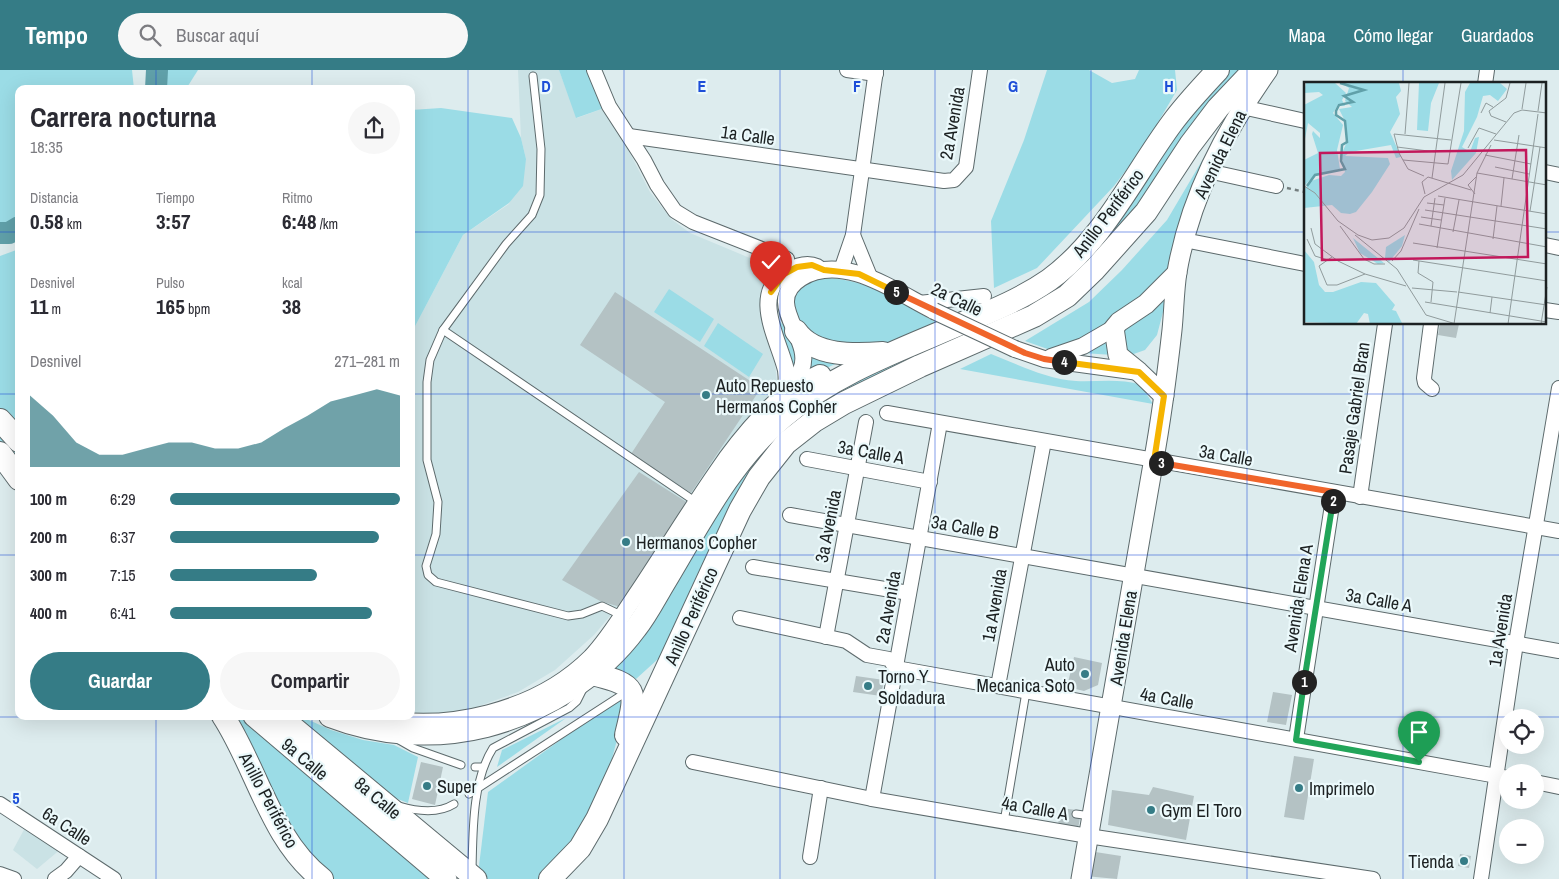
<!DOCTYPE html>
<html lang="es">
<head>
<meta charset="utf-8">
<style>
	:root { --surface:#fff; --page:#f7f7f7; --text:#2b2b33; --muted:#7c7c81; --accent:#357c86 }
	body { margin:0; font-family:"Archivo Narrow",sans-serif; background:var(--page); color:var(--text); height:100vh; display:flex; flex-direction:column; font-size:19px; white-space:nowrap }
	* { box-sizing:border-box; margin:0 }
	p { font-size:16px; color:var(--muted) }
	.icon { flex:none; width:28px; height:28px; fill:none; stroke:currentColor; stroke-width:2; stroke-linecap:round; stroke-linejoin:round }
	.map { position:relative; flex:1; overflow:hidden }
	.drawer { position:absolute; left:15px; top:15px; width:400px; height:635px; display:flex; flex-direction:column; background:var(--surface); border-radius:10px; box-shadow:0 5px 20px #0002 }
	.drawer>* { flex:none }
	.tools { position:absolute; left:1499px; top:639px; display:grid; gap:10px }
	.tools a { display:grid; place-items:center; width:45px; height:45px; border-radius:50%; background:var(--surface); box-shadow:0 5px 20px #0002; font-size:25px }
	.pin { position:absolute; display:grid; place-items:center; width:42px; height:42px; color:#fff; margin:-51px -21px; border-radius:50% 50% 50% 0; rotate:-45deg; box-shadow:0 0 5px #0007 }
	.pin .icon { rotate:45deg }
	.km { position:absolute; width:25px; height:25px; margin:-12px; border-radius:50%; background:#222; color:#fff; font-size:14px; line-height:25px; text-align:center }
	.round { display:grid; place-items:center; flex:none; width:52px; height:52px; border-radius:26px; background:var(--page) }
	.head { display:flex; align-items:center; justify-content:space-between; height:85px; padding:0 15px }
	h1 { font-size:28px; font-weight:800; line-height:38px }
	.figures { display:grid; grid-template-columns:repeat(3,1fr); gap:8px; height:85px; padding:5px 15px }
	.figures div { display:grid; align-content:center }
	.figures b { font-size:21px; font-weight:800 }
	.figures small { font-size:14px; font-weight:400 }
	.figures p { font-size:14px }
	.chart { height:140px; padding:10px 15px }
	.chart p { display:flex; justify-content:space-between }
	.chart svg { width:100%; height:90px; margin-top:5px; fill:var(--accent); opacity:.7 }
	.cta { display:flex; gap:10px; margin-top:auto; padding:10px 15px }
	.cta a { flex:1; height:58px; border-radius:30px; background:var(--accent); color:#fff; font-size:20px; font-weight:800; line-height:58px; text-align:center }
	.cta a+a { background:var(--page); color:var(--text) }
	ul { padding:0 15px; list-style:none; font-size:16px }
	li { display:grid; grid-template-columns:80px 60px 1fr; align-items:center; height:38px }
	li i { height:12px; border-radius:6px; background:var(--accent) }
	header { display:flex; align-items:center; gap:30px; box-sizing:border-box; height:70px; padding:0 25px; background:var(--accent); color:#fff }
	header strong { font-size:24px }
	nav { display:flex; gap:28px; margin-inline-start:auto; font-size:18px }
	.search { width:350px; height:45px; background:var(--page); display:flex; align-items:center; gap:12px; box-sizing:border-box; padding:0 18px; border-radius:28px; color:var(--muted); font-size:19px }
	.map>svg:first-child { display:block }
</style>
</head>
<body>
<header>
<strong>Tempo</strong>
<div class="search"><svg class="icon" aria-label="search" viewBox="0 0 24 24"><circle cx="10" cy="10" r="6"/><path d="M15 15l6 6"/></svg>Buscar aquí</div>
<nav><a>Mapa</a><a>Cómo llegar</a><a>Guardados</a></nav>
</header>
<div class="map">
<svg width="1559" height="809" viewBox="0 0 1559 809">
	<rect width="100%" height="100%" fill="#ddecee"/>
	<g fill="#cae2e5">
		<polygon points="518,0 559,0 577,48 610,36 620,64 650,122 671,149 690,163 781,201 762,219 760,230 763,257 775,292 777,313 632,520 594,565 555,600 518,622 471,639 427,645 411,642 411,264 463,165 509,134 526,89 521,68"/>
		<polygon points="26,756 62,778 37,799 13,780"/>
	</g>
	<g fill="#9bdce6">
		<polygon points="0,0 132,0 134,19 19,19 19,150 0,154"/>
		<polygon points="157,0 198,0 186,19 156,19"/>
		<polygon points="559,0 594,0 610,36 576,48"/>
		<polygon points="1047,0 1089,0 1112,13 1135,9 1139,0 1175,0 1177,20 1143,78 1114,116 1037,198 994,218 991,151 1024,70"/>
		<polygon points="1226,0 1242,0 1143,139 1063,220 793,354 669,579 636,609 614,603 609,598 751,388 819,328 1020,236"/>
		<polygon points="441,38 512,48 521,68 526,89 523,116 509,133 463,165 411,264 411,40"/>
		<polygon points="1203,89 1157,265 1145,280 1128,286 1053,281 1025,271 1089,232 1122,200 1167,150"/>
		<polygon points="19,179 19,399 0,400 0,186"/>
		<path d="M829 208C872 211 899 232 937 253L893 275 864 278 813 268 794 244 795 227 802 215 812 210Z"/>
		<polygon points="669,219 714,249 700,272 654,242"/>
		<path d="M776 246C779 252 784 255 789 261 800 275 796 291 792 307Z"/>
		<polygon points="718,253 763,284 749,307 704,276"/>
		<polygon points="808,279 846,289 803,309"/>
		<path d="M991 284C1019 295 1046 309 1076 311 1098 312 1120 308 1141 315L1153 334 960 299Z"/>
		<polygon points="623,625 628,629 606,711 572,778 543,809 484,809 478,804 488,722"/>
		<polygon points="237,646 240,646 436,809 332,809 288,760"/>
		<path d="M288 646H300L331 660 363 670 394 675 418 687 408 733C362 717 325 677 288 646Z"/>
		<polygon points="566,648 497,697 502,680"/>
	</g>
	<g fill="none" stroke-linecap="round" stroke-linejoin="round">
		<g stroke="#60a0a9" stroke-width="22">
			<polyline points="156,19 157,0"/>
			<polyline points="0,163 9,163 19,157"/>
		</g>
	</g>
	<g fill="#b4c2c4">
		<polygon points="615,222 761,318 691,423 631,384 665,332 580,275"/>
		<polygon points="1440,254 1459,254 1456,268 1438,265"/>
		<polygon points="639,402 688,433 620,537 600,531 562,510"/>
		<polygon points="1074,587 1102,593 1098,615 1084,621 1067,617"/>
		<polygon points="856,606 884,610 881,626 853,622"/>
		<polygon points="1273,622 1292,625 1286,655 1267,652"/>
		<polygon points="1294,686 1314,689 1304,750 1284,747"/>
		<polygon points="421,692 443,697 435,735 412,729"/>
		<polygon points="1153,717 1194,726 1186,770 1108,755 1112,720 1149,725"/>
		<polygon points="1060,738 1077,740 1075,747 1080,748 1078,759 1058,756"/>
		<polygon points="1089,781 1121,786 1117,809 1085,806"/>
		<polygon points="1460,784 1471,786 1469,798 1458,796"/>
	</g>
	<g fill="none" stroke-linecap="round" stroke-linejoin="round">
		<defs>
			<g id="service">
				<polyline points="533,6 541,79 540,125 532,145 506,174 443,260 430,290 427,312 427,390 438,432 436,464 426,496 428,505 436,512 568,546 582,544 602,536 623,546"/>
				<polyline points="443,260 696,432"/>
				<polyline points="399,670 413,678 461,695"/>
				<polyline points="475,697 483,697"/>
				<polyline points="469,724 628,621"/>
				<path d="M399 736C416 741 438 744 454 734"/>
				<polyline points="1076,744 1091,746"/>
				<polyline points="1004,752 1026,622"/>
				<path d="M472 800C473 762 472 711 493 678L569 638 577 631 583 619"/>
			</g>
			<g id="minor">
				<polyline points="594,0 609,36 644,90 657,115 675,141 693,152 787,189"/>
				<polyline points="847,0 876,4"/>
				<polyline points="1485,14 1487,0"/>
				<polyline points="1242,37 1305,51"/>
				<polyline points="629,66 944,111 954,110 966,97 980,0"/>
				<polyline points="1208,101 1276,116"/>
				<polyline points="1545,102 1559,105"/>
				<polyline points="853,165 871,209"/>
				<polyline points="1184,170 1305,194"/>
				<polyline points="1545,175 1559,178"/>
				<polyline points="841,200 853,165 876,0"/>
				<polyline points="919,233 984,226"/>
				<polyline points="1545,240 1559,242"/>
				<polyline points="1431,254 1424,308 1425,313 1432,319"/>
				<polyline points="887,343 1559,461"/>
				<polyline points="807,389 930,412"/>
				<polyline points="1360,427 1385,254"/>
				<polyline points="790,445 1559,581"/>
				<polyline points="753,497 909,523"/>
				<polyline points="740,548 846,571 867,585 889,589 896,598 1508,708"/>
				<polyline points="826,567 866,352"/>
				<polyline points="998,616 1044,371"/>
				<polyline points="1296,669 1334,422"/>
				<polyline points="693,692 872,729 1088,766 1373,809"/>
				<polyline points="1535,712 1559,717"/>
				<polyline points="872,729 940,353"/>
				<polyline points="0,734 114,809"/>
				<polyline points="810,787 821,718"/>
				<polyline points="0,804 14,809"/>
				<polyline points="55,809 66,801 79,786"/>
				<polyline points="1481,809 1516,573 1559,318"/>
			</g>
			<g id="tertiary">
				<polyline points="1015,279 1044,289 1139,302"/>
				<polyline points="1051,287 1083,276 1114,258"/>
				<path d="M786 323C787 316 787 308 786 300 779 270 749 223 788 201 797 196 808 193 817 197"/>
				<path d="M372 646C445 663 537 641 591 587 609 568 623 544 638 522 664 483 689 442 716 403 730 382 746 362 763 344 777 329 792 319 801 300 815 269 761 233 801 208 843 182 896 222 934 241"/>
			</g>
			<g id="secondary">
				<polyline points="1164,326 1139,302 1118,285 1114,258 1119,252 1146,234 1177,203"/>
				<path d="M1081 809C1105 671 1129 532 1153 394 1161 350 1167 305 1172 260 1174 241 1174 221 1177 202 1190 127 1225 61 1268 0"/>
			</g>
			<g id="primary">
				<polyline points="254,646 446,809"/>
				<polyline points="280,646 476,809"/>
			</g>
			<g id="trunk">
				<path d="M796 261C814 287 855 285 883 283"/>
				<polyline points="786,323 820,306"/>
				<polyline points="0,350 19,371"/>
				<polyline points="0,383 19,409"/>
				<path d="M592 604C639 615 637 620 626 665"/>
				<path d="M223 646C257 698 271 770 322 809"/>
				<path d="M330 646C379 665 434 669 486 656 544 641 600 607 636 558 647 544 655 528 664 513 699 455 730 392 783 347 836 302 903 279 965 252 995 240 1023 228 1049 210 1103 171 1133 106 1172 53 1186 34 1202 17 1218 0"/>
				<polyline points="550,809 580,778 597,749 740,440 759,407 786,373 814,351 844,333 920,296 1034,246 1067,226 1095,199 1146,142 1190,75 1218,38 1254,0"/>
			</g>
		</defs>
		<use href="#service" stroke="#5d6a6c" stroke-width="9"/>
		<use href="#minor" stroke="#5d6a6c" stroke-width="16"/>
		<use href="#tertiary" stroke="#5d6a6c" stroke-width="18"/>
		<use href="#secondary" stroke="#5d6a6c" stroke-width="21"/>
		<use href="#primary" stroke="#5d6a6c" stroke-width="23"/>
		<use href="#trunk" stroke="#5d6a6c" stroke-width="24"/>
		<polyline stroke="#747e7f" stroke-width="2.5" stroke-dasharray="4 4" stroke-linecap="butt" points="1287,118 1305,122"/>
		<use href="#service" stroke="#fff" stroke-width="7"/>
		<use href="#minor" stroke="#fff" stroke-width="14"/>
		<use href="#tertiary" stroke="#fff" stroke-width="16"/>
		<use href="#secondary" stroke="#fff" stroke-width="19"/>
		<use href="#primary" stroke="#fff" stroke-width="21"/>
		<use href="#trunk" stroke="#fff" stroke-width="22"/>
		<defs>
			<polyline id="tertiary-bridge" points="934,241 1015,279"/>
		</defs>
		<use href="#tertiary-bridge" stroke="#5d6a6c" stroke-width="18" stroke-linecap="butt"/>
		<use href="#tertiary-bridge" stroke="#fff" stroke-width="16"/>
	</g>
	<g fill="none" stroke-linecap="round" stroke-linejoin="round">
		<defs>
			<polyline id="split-1" points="1304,612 1296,670 1419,692"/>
			<polyline id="split-2" points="1304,612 1333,431"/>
			<polyline id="split-3" points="1161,393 1334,422 1333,431"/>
			<polyline id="split-4" points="1064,292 1139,302 1164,326 1154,391 1161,393"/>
			<polyline id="split-5" points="896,222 1025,283 1044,289 1064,292"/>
			<polyline id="split-6" points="771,222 784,204 797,197 812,195 824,200 859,204 896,222"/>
		</defs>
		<use href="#split-1" stroke="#fff" stroke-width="10"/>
		<use href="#split-2" stroke="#fff" stroke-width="10"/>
		<use href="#split-3" stroke="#fff" stroke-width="10"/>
		<use href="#split-4" stroke="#fff" stroke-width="10"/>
		<use href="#split-5" stroke="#fff" stroke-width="10"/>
		<use href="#split-6" stroke="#fff" stroke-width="10"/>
		<use href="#split-1" stroke="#22a559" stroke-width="6"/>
		<use href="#split-2" stroke="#22a559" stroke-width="6"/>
		<use href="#split-3" stroke="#f0652b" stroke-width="6"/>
		<use href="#split-4" stroke="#f5b400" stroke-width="6"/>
		<use href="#split-5" stroke="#f0652b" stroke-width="6"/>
		<use href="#split-6" stroke="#f5b400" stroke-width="6"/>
	</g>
	<path fill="none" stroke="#1d4ed8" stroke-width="1" stroke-opacity="0.55" d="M156 0V19M312 0V19M468 0V809M624 0V809M780 0V809M935 0V809M1091 0V809M1247 0V809M1403 0V14M0 162H19M411 162H1305M1545 162H1559M1403 254V809M0 324H19M411 324H1559M0 485H19M411 485H1559M156 646V809M312 646V809M0 647H1559"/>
	<g fill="#357c86" stroke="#ebf9fb" stroke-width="2">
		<circle cx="706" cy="325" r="5"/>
		<circle cx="626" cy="472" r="5"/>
		<circle cx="1085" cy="604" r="5"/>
		<circle cx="868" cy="616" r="5"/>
		<circle cx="427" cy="716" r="5"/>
		<circle cx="1299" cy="718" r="5"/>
		<circle cx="1151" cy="740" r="5"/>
		<circle cx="1464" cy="791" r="5"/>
	</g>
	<g text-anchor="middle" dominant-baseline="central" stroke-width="4.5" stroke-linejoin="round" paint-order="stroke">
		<g font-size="18" fill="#1c2122" stroke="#ebf9fb">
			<text transform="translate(952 53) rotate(-80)">2a Avenida</text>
			<text transform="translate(748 65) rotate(8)">1a Calle</text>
			<text transform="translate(1220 84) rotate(-64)">Avenida Elena</text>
			<text transform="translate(1108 143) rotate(-53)">Anillo Periférico</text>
			<text transform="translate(957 229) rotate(26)">2a Calle</text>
			<text transform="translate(1354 338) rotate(-82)">Pasaje Gabriel Bran</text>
			<text transform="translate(871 382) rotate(10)">3a Calle A</text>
			<text transform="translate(1226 385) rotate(10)">3a Calle</text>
			<text transform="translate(828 456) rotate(-79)">3a Avenida</text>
			<text transform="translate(965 457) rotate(10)">3a Calle B</text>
			<text transform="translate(1298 528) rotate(-81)">Avenida Elena A</text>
			<text transform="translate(1379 530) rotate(10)">3a Calle A</text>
			<text transform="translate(994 535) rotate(-80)">1a Avenida</text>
			<text transform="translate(888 537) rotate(-80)">2a Avenida</text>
			<text transform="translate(691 546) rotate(-66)">Anillo Periférico</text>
			<text transform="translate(1500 560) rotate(-81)">1a Avenida</text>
			<text transform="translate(1123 568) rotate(-81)">Avenida Elena</text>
			<text transform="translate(1167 628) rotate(10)">4a Calle</text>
			<text transform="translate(305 689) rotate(40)">9a Calle</text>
			<text transform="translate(378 728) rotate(40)">8a Calle</text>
			<text transform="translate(269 730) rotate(62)">Anillo Periférico</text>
			<text transform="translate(1035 738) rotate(10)">4a Calle A</text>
			<text transform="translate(67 756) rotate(33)">6a Calle</text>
		</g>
		<g font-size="18" fill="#1c2122" stroke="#ebf9fb" text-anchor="start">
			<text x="716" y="315">Auto Repuesto<tspan x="716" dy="21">Hermanos Copher</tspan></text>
			<text x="636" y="472">Hermanos Copher</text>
			<text x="1075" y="594" text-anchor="end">Auto<tspan x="1075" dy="21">Mecanica Soto</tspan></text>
			<text x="878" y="606">Torno Y<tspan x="878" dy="21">Soldadura</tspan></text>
			<text x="437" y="716">Super</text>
			<text x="1309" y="718">Imprimelo</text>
			<text x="1161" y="740">Gym El Toro</text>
			<text x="1454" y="791" text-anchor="end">Tienda</text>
		</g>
	</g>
	<g transform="translate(1304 12)">
		<rect width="242" height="242" fill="#ddecee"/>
		<path d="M2 1H31L42 11 38 18 41 24 34 23 29 31 39 43 33 68 36 87 11 93 0 104V78L14 71 8 52 9 49 16 56V51L4 41 0 62V23L19 13 15 10 0 11ZM37 1H95L97 9 92 15 96 32 86 50 97 75 92 76 87 63 46 70 41 74 84 76 86 82 68 110 52 130 46 132 37 131 28 123 0 126V108L7 99 25 93 37 94 41 90 37 73 43 60 40 37 35 27 48 25 41 19 45 6ZM115 1H135L127 21 124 49 113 48ZM166 1H196L203 7 194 19 186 13 179 14 173 35 158 65 166 70 171 56 175 55 172 71 148 98 147 89 160 49 161 10ZM101 153 98 164 85 180 81 176 82 165ZM49 156 80 181 74 182 56 171ZM0 168 10 180 15 203 21 210H29L57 200 72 201 91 223 88 228 92 229 98 241 66 242 64 232 60 231 52 242 0 240Z" fill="#9bdce6"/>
		<path fill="none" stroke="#60a0a9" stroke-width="2.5" d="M3 104 11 93 41 87 37 79 38 63 43 60 41 39 32 33V29L35 23 49 20 40 14 60 8 36 1"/>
		<path fill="none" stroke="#909b9c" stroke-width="1" d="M218 27 222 1M234 29 238 1M177 31 182 21 189 25M202 40 187 34 185 29 202 16 206 1M101 52 105 1M190 58 243 66M93 65 132 70M164 66 175 46 192 52M181 73 227 82M99 78 144 82 157 1M191 85 225 92M173 91 243 103M120 94 104 87 95 71 90 52 147 58M128 96 141 1M208 97 215 53M0 104 11 111 34 139 54 153 68 158 85 156 100 146 120 115 159 93 210 31 218 28 243 31M121 112 118 100 124 95 167 108M171 112 164 103 172 95M134 114 243 132M123 121 140 123M197 124 200 96M121 128 243 147M226 129 236 65M117 135 137 138M115 142 243 165M36 144 60 177 70 182H81M127 144 131 116M7 146 11 162 34 179 61 192 102 204M149 150 155 118M51 153 93 187 122 233 152 242M3 157 11 174 24 178M189 157 193 124M109 161 243 182M133 166 141 116M28 175 15 184 23 203H33L61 192M109 178 243 199M88 179 97 169 115 127M115 179 114 191 129 200 127 220M108 206 153 210M154 210 243 223M121 220 243 240M186 231 188 215M150 242 173 91 187 63M204 242 234 32M237 242 243 205"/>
		<path fill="#c2185b" fill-opacity="0.15" stroke="#c2185b" stroke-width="2.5" d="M222 68 224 175 18 178 16 71Z"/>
		<rect width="242" height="242" fill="none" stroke="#1c2122" stroke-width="2.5"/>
	</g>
	<g font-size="16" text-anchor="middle" font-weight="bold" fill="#1d4ed8" stroke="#ebf9fb" stroke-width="4.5" stroke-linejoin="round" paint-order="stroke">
		<text x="546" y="22">D</text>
		<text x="702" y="22">E</text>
		<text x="857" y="22">F</text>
		<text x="1013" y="22">G</text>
		<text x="1169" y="22">H</text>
		<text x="16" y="734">5</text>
	</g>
</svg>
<div class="tools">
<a><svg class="icon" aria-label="locate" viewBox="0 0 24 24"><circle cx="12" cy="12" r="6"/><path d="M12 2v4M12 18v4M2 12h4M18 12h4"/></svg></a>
<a>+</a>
<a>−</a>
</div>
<div class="pin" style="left:1419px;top:692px;background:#1e9e55"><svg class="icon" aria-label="arrive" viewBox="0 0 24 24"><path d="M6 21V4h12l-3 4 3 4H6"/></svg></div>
<div class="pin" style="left:771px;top:222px;background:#d93025"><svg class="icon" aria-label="check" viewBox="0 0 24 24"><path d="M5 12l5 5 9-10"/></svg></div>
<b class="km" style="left:1304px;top:612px">1</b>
<b class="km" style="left:1333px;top:431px">2</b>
<b class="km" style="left:1161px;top:393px">3</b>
<b class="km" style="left:1064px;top:292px">4</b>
<b class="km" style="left:896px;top:222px">5</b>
<section class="drawer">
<div class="head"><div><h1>Carrera nocturna</h1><p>18:35</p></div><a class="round"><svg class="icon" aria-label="share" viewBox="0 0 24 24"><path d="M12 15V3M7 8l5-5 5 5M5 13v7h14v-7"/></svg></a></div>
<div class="figures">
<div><p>Distancia</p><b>0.58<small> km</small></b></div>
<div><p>Tiempo</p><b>3:57</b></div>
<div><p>Ritmo</p><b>6:48<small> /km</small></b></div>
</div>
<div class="figures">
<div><p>Desnivel</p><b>11<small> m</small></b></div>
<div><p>Pulso</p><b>165<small> bpm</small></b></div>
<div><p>kcal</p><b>38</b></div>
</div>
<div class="chart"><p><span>Desnivel</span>271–281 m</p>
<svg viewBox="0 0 160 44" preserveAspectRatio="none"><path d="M0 44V9L10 19L20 32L30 38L40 38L50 35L60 32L70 32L80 35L90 35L100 32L110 25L120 19L130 12L140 9L150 6L160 9V44z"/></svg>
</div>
<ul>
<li><b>100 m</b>6:29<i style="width:100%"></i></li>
<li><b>200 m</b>6:37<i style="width:91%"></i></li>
<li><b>300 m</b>7:15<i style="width:64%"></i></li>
<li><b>400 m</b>6:41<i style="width:88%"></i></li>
</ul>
<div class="cta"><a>Guardar</a><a>Compartir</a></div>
</section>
</div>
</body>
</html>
